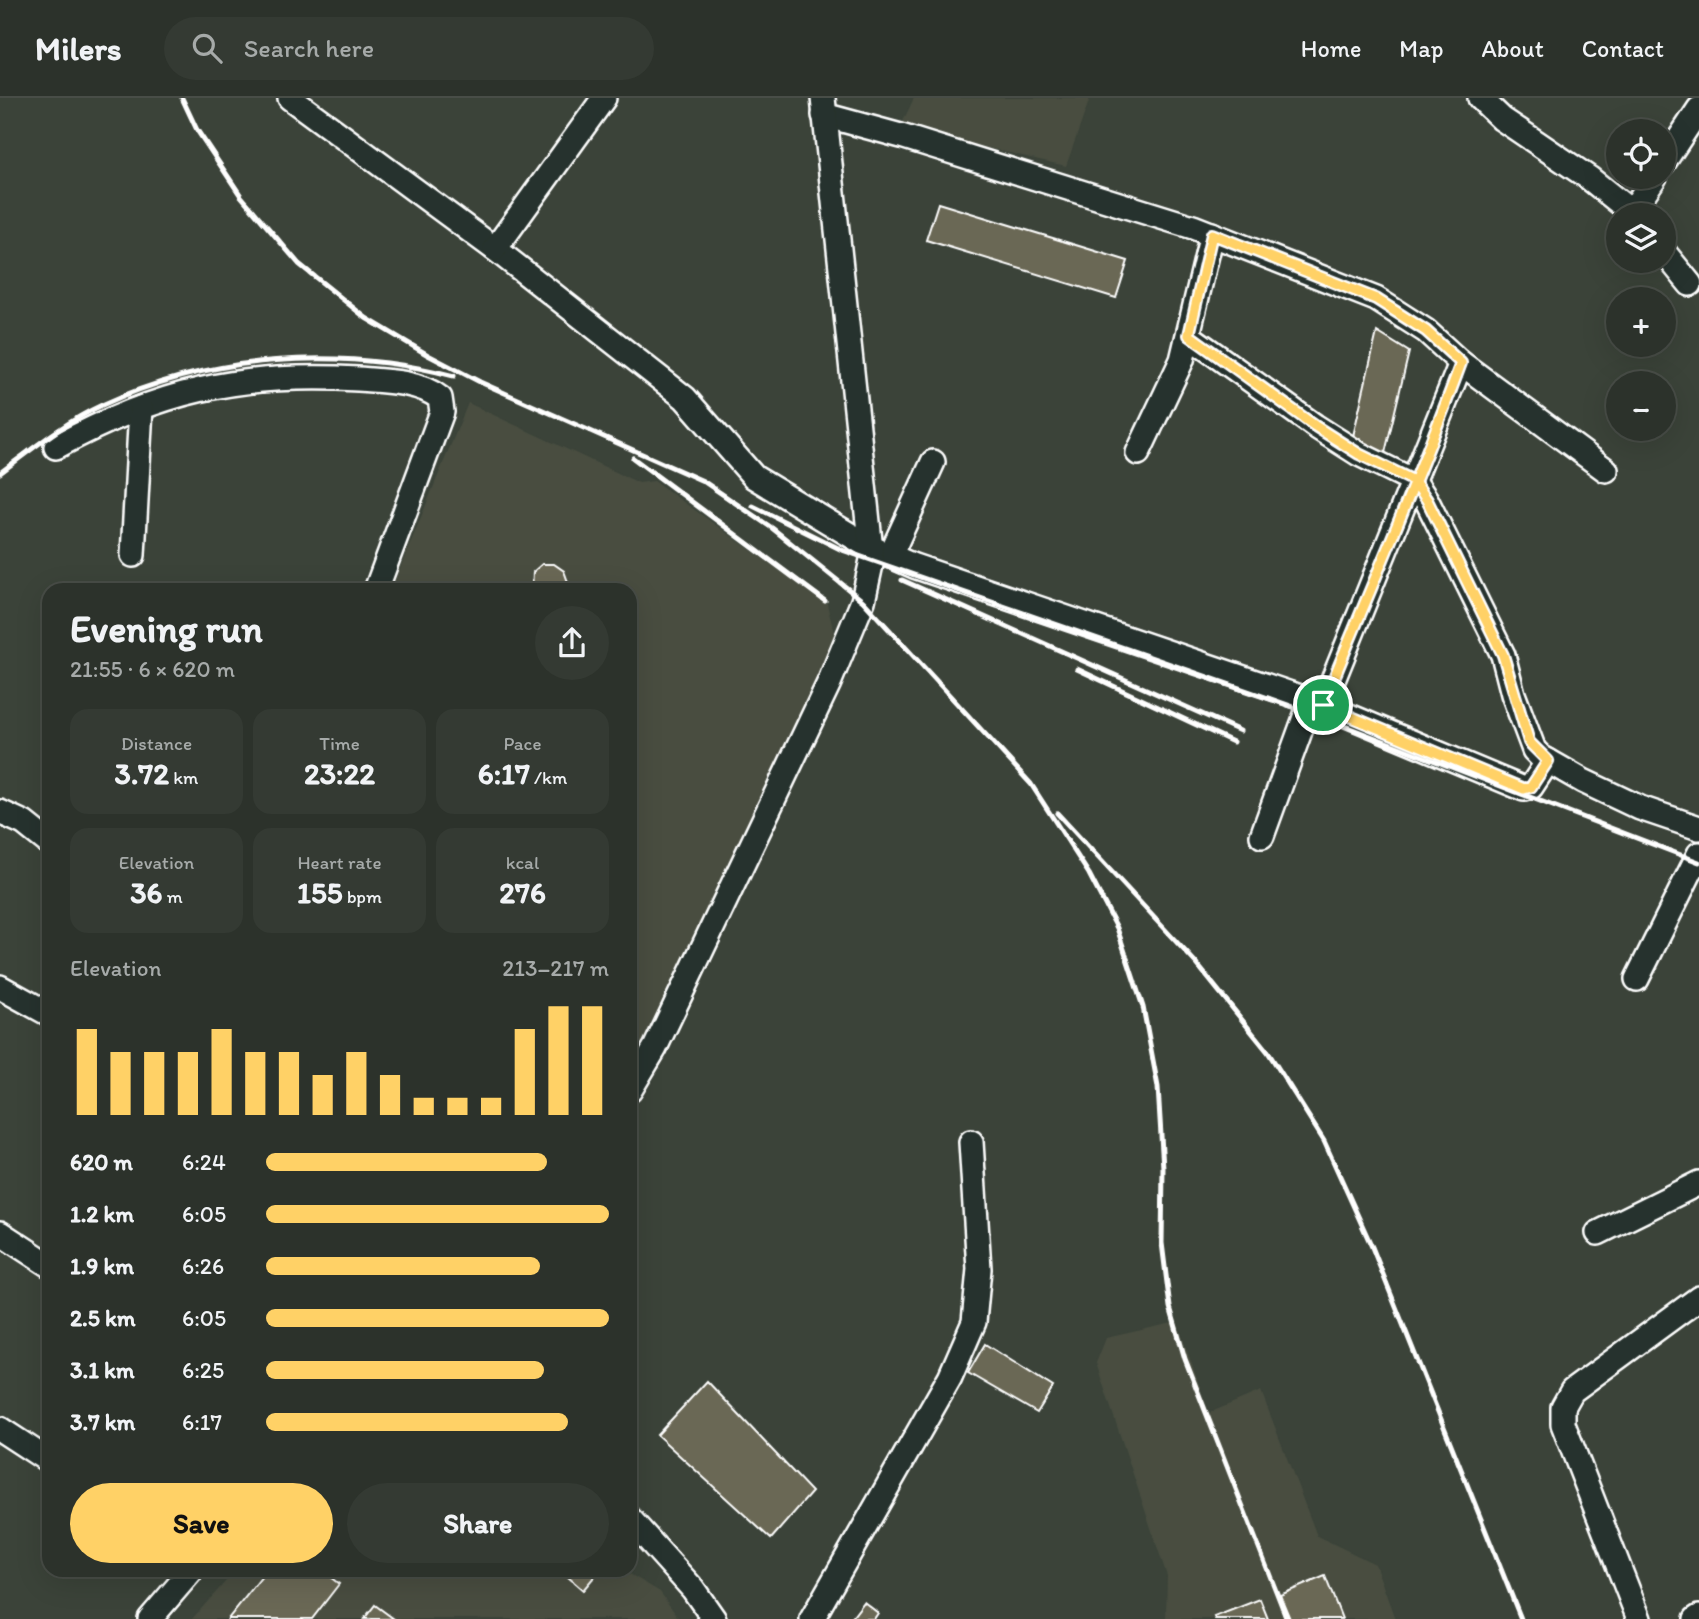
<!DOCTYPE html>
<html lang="en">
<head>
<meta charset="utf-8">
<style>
	:root { --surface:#2c322b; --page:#343a33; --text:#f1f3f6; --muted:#a6aaa9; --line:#484d47; --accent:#ffd166 }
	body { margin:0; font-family:Itim,sans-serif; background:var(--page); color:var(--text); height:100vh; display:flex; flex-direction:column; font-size:26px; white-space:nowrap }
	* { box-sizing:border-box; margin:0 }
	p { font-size:23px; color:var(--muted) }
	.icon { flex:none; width:38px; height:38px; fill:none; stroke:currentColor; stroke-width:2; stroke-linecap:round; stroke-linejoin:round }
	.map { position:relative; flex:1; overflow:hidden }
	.drawer { position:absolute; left:42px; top:485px; width:595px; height:994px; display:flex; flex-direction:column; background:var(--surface); border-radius:21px; box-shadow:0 7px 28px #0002,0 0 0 2px var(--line) }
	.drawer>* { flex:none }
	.tools { position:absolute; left:1606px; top:21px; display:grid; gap:14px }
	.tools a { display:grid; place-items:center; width:70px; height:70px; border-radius:50%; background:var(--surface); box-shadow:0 7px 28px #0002,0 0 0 2px var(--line); font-size:35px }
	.pin { position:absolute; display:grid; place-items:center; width:60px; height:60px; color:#fff; margin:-30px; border:4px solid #fff; border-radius:50%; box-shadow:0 2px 7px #0007 }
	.round { display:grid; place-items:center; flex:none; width:74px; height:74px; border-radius:37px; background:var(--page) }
	.summary { display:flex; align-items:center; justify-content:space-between; height:119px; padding:0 28px }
	h1 { font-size:38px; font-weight:700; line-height:52px }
	.stats { display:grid; grid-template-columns:repeat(3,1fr); gap:10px; height:119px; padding:7px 28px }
	.stats div { display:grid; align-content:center; border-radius:18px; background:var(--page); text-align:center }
	.stats b { font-size:30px; font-weight:700 }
	.stats small { font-size:19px; font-weight:400 }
	.stats p { font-size:19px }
	.chart { height:196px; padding:14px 28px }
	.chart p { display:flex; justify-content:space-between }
	.chart svg { width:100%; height:126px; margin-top:7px; stroke:var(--accent); stroke-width:6 }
	.primary-button { display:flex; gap:14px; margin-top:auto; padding:14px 28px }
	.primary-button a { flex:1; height:80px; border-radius:42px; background:var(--accent); color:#111; font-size:28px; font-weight:700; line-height:80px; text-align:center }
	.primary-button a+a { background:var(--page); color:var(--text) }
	ul { padding:0 28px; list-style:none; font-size:23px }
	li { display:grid; grid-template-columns:112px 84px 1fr; align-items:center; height:52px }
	li i { height:18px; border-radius:9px; background:var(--accent) }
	header { display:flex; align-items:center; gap:42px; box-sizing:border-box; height:98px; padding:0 35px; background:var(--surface); border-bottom:2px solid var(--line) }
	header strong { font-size:33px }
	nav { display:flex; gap:38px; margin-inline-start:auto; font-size:24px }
	.search { width:490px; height:63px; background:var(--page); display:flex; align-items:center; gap:18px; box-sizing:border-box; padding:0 24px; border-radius:38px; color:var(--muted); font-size:26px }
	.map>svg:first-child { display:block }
</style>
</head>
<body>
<header>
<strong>Milers</strong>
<div class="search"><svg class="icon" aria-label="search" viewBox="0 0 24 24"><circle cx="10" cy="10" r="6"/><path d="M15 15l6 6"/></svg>Search here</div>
<nav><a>Home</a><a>Map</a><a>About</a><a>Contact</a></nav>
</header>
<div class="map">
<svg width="1699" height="1521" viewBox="0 0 1699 1521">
	<rect width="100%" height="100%" fill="#3b4339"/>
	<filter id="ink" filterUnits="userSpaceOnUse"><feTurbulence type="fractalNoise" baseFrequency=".0143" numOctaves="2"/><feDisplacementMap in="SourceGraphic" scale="14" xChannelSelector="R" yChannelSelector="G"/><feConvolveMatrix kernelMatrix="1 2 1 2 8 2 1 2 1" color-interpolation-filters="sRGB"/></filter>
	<g filter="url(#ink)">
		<g fill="#494e41">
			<polygon points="914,0 1090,0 1066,68 900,30"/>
			<polygon points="468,305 639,385 654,383 827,506 838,552 636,972 630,970 630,492 391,492"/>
			<polygon points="1177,1224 1209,1315 1261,1293 1317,1438 1375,1466 1395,1521 1166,1521 1167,1478 1096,1265 1106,1240"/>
			<polygon points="236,1472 623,1472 660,1494 679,1521 192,1521"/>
		</g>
		<g fill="#6b6854" stroke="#fff" stroke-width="2">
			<polygon points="938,105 1128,163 1116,200 926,142"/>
			<polygon points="1377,234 1409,254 1385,355 1351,347"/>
			<polygon points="542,466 554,466 564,473 568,484 566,492 532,492 533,474"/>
			<polygon points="985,1246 1053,1289 1037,1315 968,1275"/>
			<polygon points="707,1283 812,1394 771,1441 657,1337"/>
			<polygon points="267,1472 321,1472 339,1486 312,1521 228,1521"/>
			<polygon points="560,1472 600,1472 583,1492"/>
			<polygon points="1325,1478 1342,1521 1290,1521 1280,1497"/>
			<polygon points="1260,1501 1268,1521 1215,1521 1214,1519"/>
			<polygon points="864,1504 878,1515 874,1521 851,1521"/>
			<polygon points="375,1507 394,1521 364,1521"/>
		</g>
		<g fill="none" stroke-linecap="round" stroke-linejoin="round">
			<defs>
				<g id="minor">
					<polyline points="290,0 495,151 685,300 754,379 870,449 914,468 1323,607 1461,265 1426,233 1376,201 1193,129 901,38 824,17"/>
					<polyline points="1480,0 1502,21 1589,80 1635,117"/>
					<polyline points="1664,64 1699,11"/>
					<polyline points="1632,113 1655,79"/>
					<polyline points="495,151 604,0"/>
					<polyline points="1664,154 1690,186"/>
					<polyline points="1189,238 1315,328 1359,356 1414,383 1427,403 1503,557 1513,596 1534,652 1541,659 1583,683 1640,710 1699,730"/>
					<polyline points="1461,265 1606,372"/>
					<path d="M56 349C158 293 242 274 358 281 385 283 418 283 440 300L442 314 376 492"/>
					<polyline points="1138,355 1182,262 1212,136"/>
					<polyline points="133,457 141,310"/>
					<polyline points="890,458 933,364"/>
					<polyline points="1323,607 1524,691 1531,689 1548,663"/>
					<polyline points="0,714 24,725 49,745"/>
					<polyline points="1262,738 1311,603"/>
					<polyline points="1637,881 1699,756"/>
					<polyline points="0,889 49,916"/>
					<polyline points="630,992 655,950 829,585 863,503 872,462 823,0"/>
					<polyline points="0,1135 49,1167"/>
					<polyline points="1598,1135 1699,1085"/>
					<polyline points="0,1331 49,1363"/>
					<polyline points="630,1421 693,1491 714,1521"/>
					<polyline points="150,1521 192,1472"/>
					<polyline points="812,1521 950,1279 974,1224 979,1171 971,1044"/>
					<polyline points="1639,1521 1563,1326 1563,1309 1572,1293 1699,1200"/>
					<polyline points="1696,1521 1699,1519"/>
				</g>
			</defs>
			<use href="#minor" stroke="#fff" stroke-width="28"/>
			<use href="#minor" stroke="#26332d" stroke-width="23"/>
			<g stroke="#fff" stroke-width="5">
				<polyline points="182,0 197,32 241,98 299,166 366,220 428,257 480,284 703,383 772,430 863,503 1031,686 1089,776 1117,830 1143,909 1158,989 1163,1070 1162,1145 1170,1209 1185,1261 1287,1521"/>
				<polyline points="633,360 825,503"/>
				<path d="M0 375C32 351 65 324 102 307 210 257 339 248 454 278"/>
				<polyline points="753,408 842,452 1308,614 1699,764"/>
				<polyline points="902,482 1240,633"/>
				<polyline points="1077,571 1233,644"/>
				<polyline points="1057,715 1196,865 1268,954 1324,1043 1372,1149 1521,1521"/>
			</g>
		</g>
	</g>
	<g fill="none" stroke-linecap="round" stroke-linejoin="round" filter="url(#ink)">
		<defs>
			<path id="route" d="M1323 607C1369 493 1419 380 1461 265L1426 233 1376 201 1212 136 1189 237 1315 328 1359 356 1414 383 1427 402 1503 557 1529 644 1548 663 1531 689 1524 691 1323 607"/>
		</defs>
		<use href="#route" stroke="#fff" stroke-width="14"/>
		<use href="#route" stroke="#ffd166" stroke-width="9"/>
	</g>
</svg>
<div class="tools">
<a><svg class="icon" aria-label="locate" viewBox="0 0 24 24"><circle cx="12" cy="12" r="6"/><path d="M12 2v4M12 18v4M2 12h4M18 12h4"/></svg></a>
<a><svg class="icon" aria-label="layers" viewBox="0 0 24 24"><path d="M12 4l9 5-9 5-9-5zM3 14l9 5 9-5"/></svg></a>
<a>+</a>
<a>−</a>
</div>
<div class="pin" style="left:1323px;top:607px;background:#1e9e55"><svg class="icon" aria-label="arrive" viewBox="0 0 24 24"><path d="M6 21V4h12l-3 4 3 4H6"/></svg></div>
<section class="drawer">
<div class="summary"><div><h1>Evening run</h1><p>21:55 · 6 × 620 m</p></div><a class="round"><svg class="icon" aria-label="share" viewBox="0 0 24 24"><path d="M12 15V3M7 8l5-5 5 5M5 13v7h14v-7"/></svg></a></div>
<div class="stats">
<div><p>Distance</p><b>3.72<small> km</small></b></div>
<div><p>Time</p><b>23:22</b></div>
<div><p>Pace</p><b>6:17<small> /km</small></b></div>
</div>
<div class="stats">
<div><p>Elevation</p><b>36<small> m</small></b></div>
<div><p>Heart rate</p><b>155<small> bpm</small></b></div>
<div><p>kcal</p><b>276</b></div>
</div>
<div class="chart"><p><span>Elevation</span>213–217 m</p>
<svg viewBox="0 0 160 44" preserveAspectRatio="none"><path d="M5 44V14M15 44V22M25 44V22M35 44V22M45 44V14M55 44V22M65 44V22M75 44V30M85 44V22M95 44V30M105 44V38M115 44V38M125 44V38M135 44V14M145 44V6M155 44V6"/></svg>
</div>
<ul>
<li><b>620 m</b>6:24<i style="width:82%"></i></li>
<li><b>1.2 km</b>6:05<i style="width:100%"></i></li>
<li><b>1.9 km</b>6:26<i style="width:80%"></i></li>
<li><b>2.5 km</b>6:05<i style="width:100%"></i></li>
<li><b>3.1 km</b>6:25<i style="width:81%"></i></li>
<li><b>3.7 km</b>6:17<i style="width:88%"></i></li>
</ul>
<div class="primary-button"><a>Save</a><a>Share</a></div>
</section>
</div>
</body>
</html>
